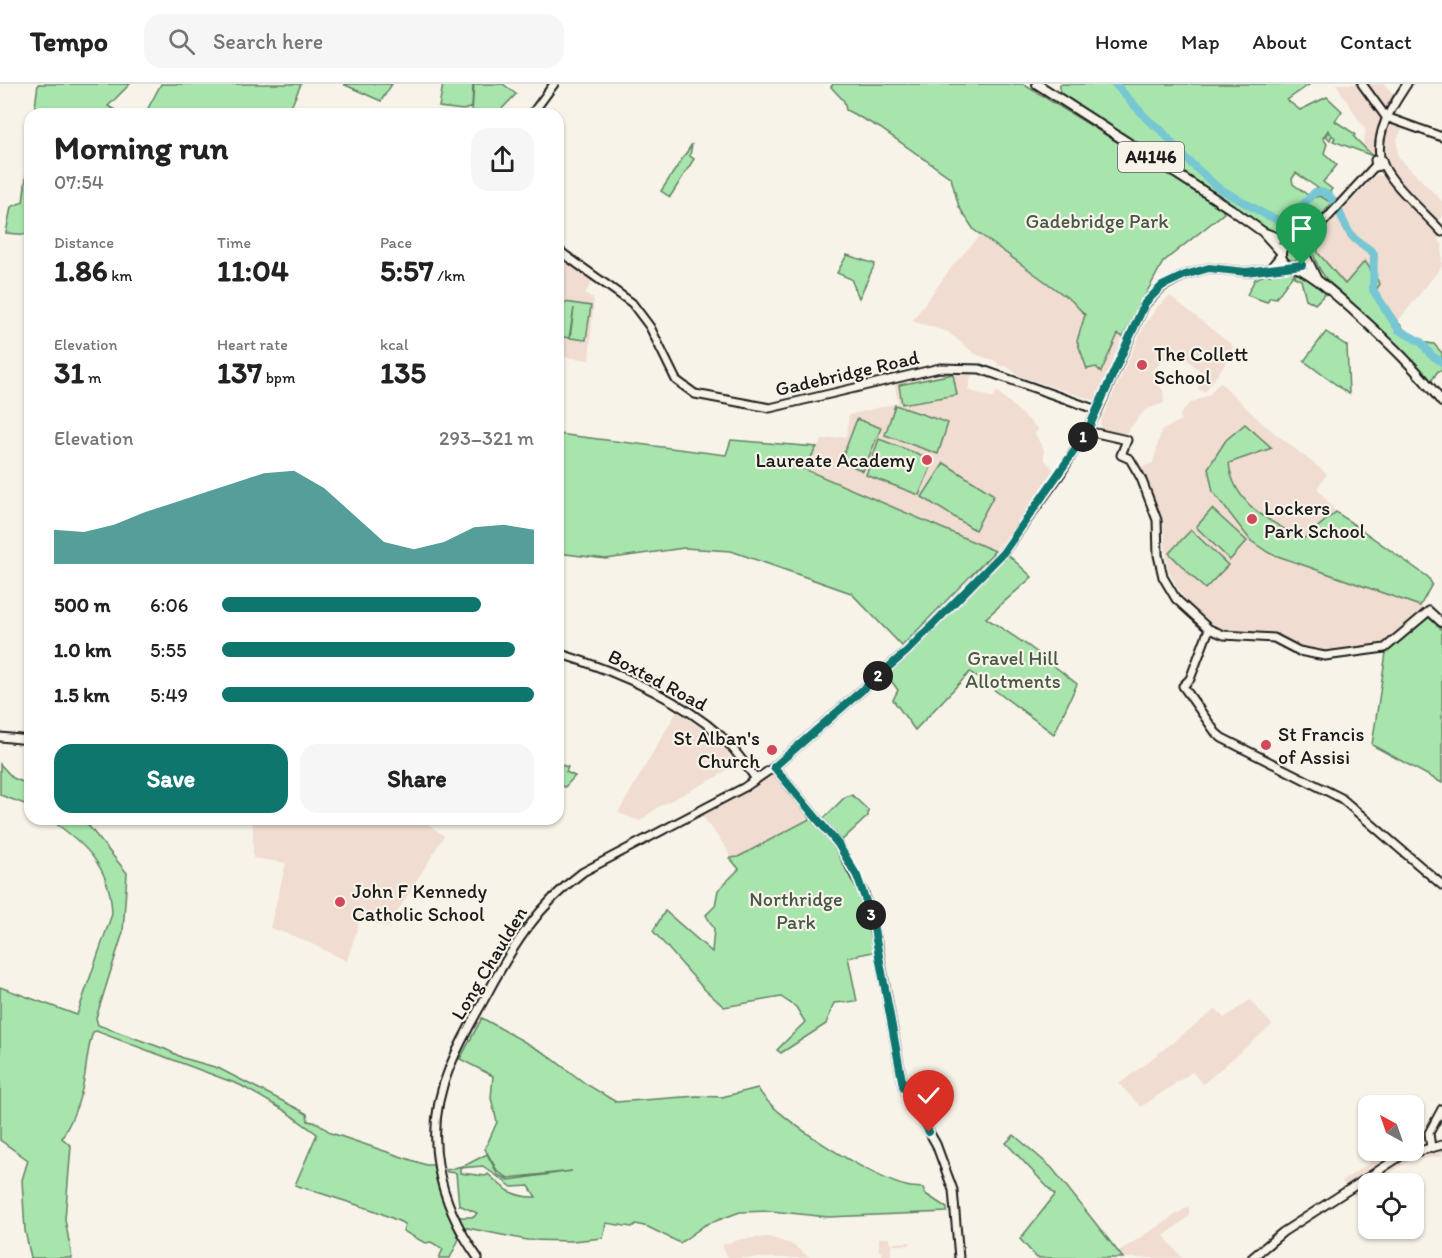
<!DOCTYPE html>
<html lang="en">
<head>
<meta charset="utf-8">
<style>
	:root { --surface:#fff; --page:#f6f6f6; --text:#222; --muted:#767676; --line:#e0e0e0; --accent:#0f766e }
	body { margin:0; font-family:Itim,sans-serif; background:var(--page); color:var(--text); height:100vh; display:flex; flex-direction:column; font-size:22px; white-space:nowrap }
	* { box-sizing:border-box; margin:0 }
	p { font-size:20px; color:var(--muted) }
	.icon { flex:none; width:33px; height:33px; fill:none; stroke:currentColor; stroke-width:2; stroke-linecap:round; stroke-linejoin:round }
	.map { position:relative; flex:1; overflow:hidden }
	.details { position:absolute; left:24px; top:24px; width:540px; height:717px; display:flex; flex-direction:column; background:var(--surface); border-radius:18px; box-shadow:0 2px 4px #0004 }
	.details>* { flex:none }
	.needle { width:39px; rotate:320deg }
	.fabs { position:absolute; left:1358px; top:1011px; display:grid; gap:12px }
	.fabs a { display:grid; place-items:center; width:66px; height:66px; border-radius:12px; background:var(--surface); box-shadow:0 2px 4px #0004; font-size:30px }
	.pin { position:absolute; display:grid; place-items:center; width:51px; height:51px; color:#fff; margin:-62px -26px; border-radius:50% 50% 50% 0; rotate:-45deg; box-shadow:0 0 6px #0007 }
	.pin .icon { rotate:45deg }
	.km { position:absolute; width:30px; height:30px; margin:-15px; border-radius:50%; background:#222; color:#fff; font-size:16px; line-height:30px; text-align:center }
	.round { display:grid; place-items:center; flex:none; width:63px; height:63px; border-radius:18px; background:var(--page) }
	.overview { display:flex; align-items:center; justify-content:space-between; height:102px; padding:0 30px }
	h1 { font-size:33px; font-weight:800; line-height:45px }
	.figures { display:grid; grid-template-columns:repeat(3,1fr); gap:9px; height:102px; padding:6px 30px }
	.figures div { display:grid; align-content:center }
	.figures b { font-size:30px; font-weight:800 }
	.figures small { font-size:16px; font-weight:400 }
	.figures p { font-size:16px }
	.chart { height:168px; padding:12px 30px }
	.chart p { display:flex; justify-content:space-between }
	.chart svg { width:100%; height:108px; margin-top:6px; fill:var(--accent); opacity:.7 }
	.button { display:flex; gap:12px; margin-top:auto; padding:12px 30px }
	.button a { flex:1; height:69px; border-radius:18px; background:var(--accent); color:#fff; font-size:24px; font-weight:800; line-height:69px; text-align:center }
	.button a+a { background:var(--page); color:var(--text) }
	ul { padding:0 30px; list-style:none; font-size:20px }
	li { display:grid; grid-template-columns:96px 72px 1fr; align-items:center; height:45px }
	li i { height:15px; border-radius:8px; background:var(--accent) }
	header { display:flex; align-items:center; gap:36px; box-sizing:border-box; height:84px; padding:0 30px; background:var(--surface); border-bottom:2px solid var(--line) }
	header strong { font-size:28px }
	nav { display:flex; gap:33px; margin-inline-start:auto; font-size:21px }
	.search { width:420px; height:54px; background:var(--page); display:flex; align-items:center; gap:15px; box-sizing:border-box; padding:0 21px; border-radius:18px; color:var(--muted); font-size:22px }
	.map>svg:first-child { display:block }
</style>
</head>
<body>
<header>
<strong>Tempo</strong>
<div class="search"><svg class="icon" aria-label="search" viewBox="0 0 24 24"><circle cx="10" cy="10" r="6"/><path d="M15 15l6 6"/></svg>Search here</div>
<nav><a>Home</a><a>Map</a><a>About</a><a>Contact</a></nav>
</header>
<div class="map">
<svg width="1442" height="1174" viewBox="0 0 1442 1174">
	<rect width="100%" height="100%" fill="#f7f3e8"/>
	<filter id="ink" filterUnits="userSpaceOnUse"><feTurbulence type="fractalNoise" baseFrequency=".0167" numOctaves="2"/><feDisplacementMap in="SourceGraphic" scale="12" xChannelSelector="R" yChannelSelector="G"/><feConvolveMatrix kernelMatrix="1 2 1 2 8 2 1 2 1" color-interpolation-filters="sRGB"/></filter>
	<g filter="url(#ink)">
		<g fill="#f0dcd0">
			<polygon points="1336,0 1384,0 1396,13 1389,21 1397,29 1391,39 1402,44 1397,56 1398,73 1442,117 1442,133 1439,137 1392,89 1385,69 1371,69 1363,60 1366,47"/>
			<polygon points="1376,91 1384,92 1442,152 1438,155 1442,160 1442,182 1391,246 1329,187 1316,169 1316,154"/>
			<polygon points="980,152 1123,253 1096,317 1020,292 1006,282 999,282 996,277 975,270 948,248 912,237 954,180"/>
			<polygon points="569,177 594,195 585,209 594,215 589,276 558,272 558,189"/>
			<polygon points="1170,212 1233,262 1229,274 1205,308 1198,305 1205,292 1176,265 1151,288 1163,307 1164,319 1145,326 1126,349 1100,350 1101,337 1144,242 1157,223"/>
			<polygon points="955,288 972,289 968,306 993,314 997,307 1038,345 1035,350 1044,366 1044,375 1055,387 1055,391 995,467 804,385 822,356 846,352 849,331 898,319 895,301"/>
			<polygon points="1220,298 1262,339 1327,390 1317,404 1343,437 1418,516 1416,521 1427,526 1388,559 1368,567 1330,569 1307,567 1274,551 1226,549 1201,537 1179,507 1168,485 1163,436 1140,384 1153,379 1161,347 1181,336 1180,330 1189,320 1209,311"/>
			<polygon points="677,627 719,657 727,665 729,672 739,678 713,695 658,723 640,737 618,729"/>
			<polygon points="775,688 813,733 738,773 730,774 727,765 701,730"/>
			<polygon points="253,735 428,735 426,738 444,752 388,843 360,835 347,877 297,853 270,844 286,779 253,774"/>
			<polygon points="1250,916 1272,941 1203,1000 1192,988 1141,1023 1119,1000 1216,925 1224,934"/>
			<polygon points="1442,1057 1442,1072 1409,1077 1374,1099 1368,1100 1368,1103 1354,1112 1342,1097 1371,1078 1367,1071 1373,1067 1400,1067 1402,1070 1413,1066 1414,1063"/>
			<polygon points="1189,1122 1189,1132 1164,1152 1182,1174 1123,1174 1118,1168"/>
			<polygon points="769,1153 793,1161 810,1174 728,1174 722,1161 741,1155"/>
			<polygon points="879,1154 889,1154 891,1159 910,1158 910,1161 891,1161 891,1174 882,1174 881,1167 879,1167"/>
		</g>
		<g fill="#a7e5ac" stroke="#628064" stroke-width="1.5" fill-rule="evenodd">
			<polygon points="38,0 130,0 108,22 122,30 34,30"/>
			<polygon points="161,0 301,0 288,30 145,30"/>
			<polygon points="343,0 392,0 381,17"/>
			<polygon points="443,0 473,0 472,23 463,26 439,23"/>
			<polygon points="474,0 503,0 516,10 497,30 472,30"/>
			<polygon points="833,0 1023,0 1220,121 1224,129 1163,178 1123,253 1118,250 1101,288 1096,283 1087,285 1077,257 1085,231 1072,217 974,146 959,123 951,94 880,44 846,26 844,17 831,3"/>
			<polygon points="1060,0 1310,0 1287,16 1300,26 1327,13 1342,27 1335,37 1355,50 1354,53 1373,72 1333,57 1335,54 1332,51 1330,56 1326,52 1329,48 1331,50 1328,46 1323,54 1327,60 1324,69 1337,81 1323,98 1332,105 1328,111 1296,89 1292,95 1293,100 1312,114 1320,112 1332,119 1313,141 1304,133 1306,130 1303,128 1294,139 1297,144 1289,152 1282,152 1231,125 1060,16"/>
			<polygon points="692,60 690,72 694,75 670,113 661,107"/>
			<polygon points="30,62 30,151 6,149 11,123 23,118"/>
			<path d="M1316 153 1318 169 1345 200 1365 177 1380 200 1376 206C1391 227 1405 259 1434 260L1442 269V287H1438L1430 299C1419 286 1409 272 1396 261 1374 240 1297 186 1316 153Z"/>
			<circle cx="1294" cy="170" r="9"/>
			<polygon points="847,171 875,180 859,214 851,195 837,189"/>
			<polygon points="1294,185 1297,186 1276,214 1270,213 1267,218 1247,211 1255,195 1271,188"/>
			<polygon points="1296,190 1303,190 1327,208 1315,220 1306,215 1301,196 1294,193"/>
			<polygon points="558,217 591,222 586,256 570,254 574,224 569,254 558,252"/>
			<polygon points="1326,248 1347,262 1349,310 1304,277"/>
			<polygon points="953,290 957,311 902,320 899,301"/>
			<polygon points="895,321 948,339 938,370 885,351"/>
			<polygon points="857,335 881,344 863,387 841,377"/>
			<path d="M1245 340 1272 364 1229 379C1233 420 1270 438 1303 455L1336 428 1428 493 1432 500 1420 522 1269 469 1251 457 1213 408 1208 384 1226 356Z"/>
			<polygon points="558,350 726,371 731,356 817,363 804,385 995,467 902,562 851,509 731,467 684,464 606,475 558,469"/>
			<polygon points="879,355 934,376 919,411 866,391"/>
			<polygon points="944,379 994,411 975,446 922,413"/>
			<polygon points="1212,425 1247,457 1230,476 1196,443"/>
			<polygon points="1191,446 1228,481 1205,505 1169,469"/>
			<polygon points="1007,470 1032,493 986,534 1030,563 1077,600 1054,650 970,588 915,646 893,616 898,606 887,591"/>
			<polygon points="1429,533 1442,546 1442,699 1372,661 1386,569"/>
			<polygon points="0,680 13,694 30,701 30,722 0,711"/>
			<polygon points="558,680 568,683 566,688 575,692 565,703 558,701"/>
			<polygon points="852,711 868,726 868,732 838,760 857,792 878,867 848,873 857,917 834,919 826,940 781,969 777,966 805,938 796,923 781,913 724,923 703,904 653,847 665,827 712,868 714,845 706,831 715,822 718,806 739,785 730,774 738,773 813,733 821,737 845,713"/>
			<path d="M49 735H83L127 789 123 848 96 934 98 941 165 965 183 974 218 984 300 1026 307 1030 308 1037 318 1039 331 1049 426 1081H435L443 1115 459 1155 450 1174H439L443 1165 431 1158 425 1159 403 1147 405 1140 376 1127 295 1101 317 1050 282 1025 240 1001 96 947 93 948C88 962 87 976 85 990 82 1012 73 1035 62 1054L71 1062 65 1135 72 1174H31L25 1147 22 1096 28 1076 0 1056V903L77 931 112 830C111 783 85 759 49 735Z"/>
			<path d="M482 934 546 970 586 1000 616 1018 697 1012 722 1013 758 1004C770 1032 874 1095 906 1102 912 1104 918 1103 924 1104V1109L947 1124V1128L828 1133 771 1127 740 1128 705 1141 680 1159 648 1143 636 1140 632 1143 606 1139 603 1154 572 1157 527 1156 463 1143 458 1133H474L477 1129 459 1121 456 1089 447 1088 446 1086 466 1081 487 1070 498 1091 509 1096 572 1087 508 1094 498 1088 485 1065 497 1038 491 1014 493 992 460 975ZM483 1082 512 1103 529 1102 536 1113C514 1114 504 1105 488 1090L486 1092 460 1089V1084Z"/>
			<polygon points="1014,1051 1052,1084 1123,1174 1037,1174 1020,1155 1055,1111 1006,1059"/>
		</g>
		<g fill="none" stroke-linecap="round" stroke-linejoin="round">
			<path stroke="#77c6d3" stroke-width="8" d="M1115 0 1148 36 1162 47 1182 71 1217 103 1266 131 1286 139 1315 108C1338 105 1340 139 1352 152 1358 160 1368 162 1374 170L1373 206 1399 246 1421 258 1431 271 1442 278"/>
			<defs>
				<g id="secondary">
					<polyline points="1362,0 1386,33 1442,53"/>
					<polyline points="532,30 554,0"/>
					<path d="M1380 74C1376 45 1392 23 1407 0"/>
					<path d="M1383 81 1376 83 1375 76H1382C1385 95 1427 131 1442 148"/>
					<polyline points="1292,157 1314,147"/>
					<polyline points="558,166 632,219 650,243 676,296 695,310 770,324 940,284 980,285 1097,326"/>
					<polyline points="1306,170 1317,145 1375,82"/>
					<polyline points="1269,186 1281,171"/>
					<polyline points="1087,347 1127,356 1121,371 1130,375 1141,394 1157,436 1158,471 1163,493 1176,515 1209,545 1224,551 1274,554 1299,567 1325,572 1385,564 1429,527 1442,539"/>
					<polyline points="1209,545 1190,595 1183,602 1216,649 1222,654 1341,714 1442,801"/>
					<path d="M558 569C615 587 676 612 721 652 735 665 745 680 756 695"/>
					<polyline points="0,653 30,656"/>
					<polyline points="774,683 838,760 864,809 878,863 903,1002 936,1060 953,1106 959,1174"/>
					<polyline points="1431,1064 1429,1049 1442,1025"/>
					<path d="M478 1174C438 1118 422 1050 449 985 459 959 473 936 486 912 512 863 538 821 583 788L745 703 774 683 907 567 1003 469 1061 389 1096 330 1145 220 1162 203 1185 191 1209 184 1246 188 1292 182"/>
					<polyline points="1252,1174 1283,1148 1401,1072 1442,1061"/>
				</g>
				<g id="primary">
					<polyline points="1037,0 1231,125 1263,148 1281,168"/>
					<polyline points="1265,149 1289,158"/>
					<circle cx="1293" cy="170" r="12"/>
					<polyline points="1306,173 1316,194"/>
					<path d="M1296 183C1318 194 1336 211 1355 228 1386 256 1416 284 1442 318"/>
				</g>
			</defs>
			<use href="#secondary" stroke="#1c1c1c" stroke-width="11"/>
			<use href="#primary" stroke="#1c1c1c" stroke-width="12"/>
			<use href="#secondary" stroke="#f7f3e8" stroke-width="7"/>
			<use href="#primary" stroke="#f7f3e8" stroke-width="8"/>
		</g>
	</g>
	<g fill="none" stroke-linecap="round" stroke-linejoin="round" filter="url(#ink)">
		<defs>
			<polyline id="route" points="929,1048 903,1002 872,834 857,792 838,760 774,683 907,567 1003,469 1086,350 1145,219 1162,202 1185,191 1209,184 1246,188 1302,181"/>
		</defs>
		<use href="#route" stroke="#fff" stroke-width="12"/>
		<use href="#route" stroke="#0f766e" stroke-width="8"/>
	</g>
	<g fill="#d1495b" stroke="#f7f3e8" stroke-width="2">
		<circle cx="1142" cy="281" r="6"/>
		<circle cx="927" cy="376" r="6"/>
		<circle cx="1252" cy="435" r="6"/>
		<circle cx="1266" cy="661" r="6"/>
		<circle cx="772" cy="666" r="6"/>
		<circle cx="340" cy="818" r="6"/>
	</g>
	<g text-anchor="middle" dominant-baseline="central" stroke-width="4.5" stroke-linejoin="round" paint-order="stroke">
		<rect fill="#f7f3e8" stroke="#5e5c59" stroke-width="1.5" x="1118" y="58" width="66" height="30" rx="4.5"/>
		<g font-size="18" font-weight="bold" fill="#1c1c1c">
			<text x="1151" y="73">A4146</text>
		</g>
		<g font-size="20" fill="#465847" stroke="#f7f3e8">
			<text x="1097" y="137">Gadebridge Park</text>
			<text x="1013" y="574">Gravel Hill<tspan x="1013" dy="23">Allotments</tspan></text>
			<text x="796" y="815">Northridge<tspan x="796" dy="23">Park</tspan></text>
		</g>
		<g font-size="20" fill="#1c1c1c" stroke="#f7f3e8" text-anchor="start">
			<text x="1154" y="270">The Collett<tspan x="1154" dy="23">School</tspan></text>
			<text x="915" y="376" text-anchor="end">Laureate Academy</text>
			<text x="1264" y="424">Lockers<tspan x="1264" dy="23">Park School</tspan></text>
			<text x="1278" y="650">St Francis<tspan x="1278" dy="23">of Assisi</tspan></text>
			<text x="760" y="654" text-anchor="end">St Alban's<tspan x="760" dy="23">Church</tspan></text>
			<text x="352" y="807">John F Kennedy<tspan x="352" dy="23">Catholic School</tspan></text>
		</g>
		<g font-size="20" fill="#1c1c1c" stroke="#f7f3e8">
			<text transform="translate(847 289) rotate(-13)">Gadebridge Road</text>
			<text transform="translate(658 596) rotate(28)">Boxted Road</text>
			<text transform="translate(489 879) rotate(-59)">Long Chaulden</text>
		</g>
	</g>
</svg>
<div class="fabs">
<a><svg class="needle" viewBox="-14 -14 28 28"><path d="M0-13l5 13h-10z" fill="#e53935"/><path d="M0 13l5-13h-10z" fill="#767676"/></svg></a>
<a><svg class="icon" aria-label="locate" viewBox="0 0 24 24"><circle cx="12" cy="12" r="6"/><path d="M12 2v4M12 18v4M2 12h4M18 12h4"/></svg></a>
</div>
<div class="pin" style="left:1302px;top:181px;background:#1e9e55"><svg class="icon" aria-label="arrive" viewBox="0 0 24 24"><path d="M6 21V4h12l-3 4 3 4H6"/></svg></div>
<div class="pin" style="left:929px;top:1048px;background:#d93025"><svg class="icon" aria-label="check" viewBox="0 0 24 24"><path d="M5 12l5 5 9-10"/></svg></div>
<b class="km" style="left:1083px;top:353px">1</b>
<b class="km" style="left:878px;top:592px">2</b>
<b class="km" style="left:871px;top:831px">3</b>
<section class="details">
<div class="overview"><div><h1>Morning run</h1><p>07:54</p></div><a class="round"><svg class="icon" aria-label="share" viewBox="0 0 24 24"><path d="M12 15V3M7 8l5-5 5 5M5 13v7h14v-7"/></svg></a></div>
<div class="figures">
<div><p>Distance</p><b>1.86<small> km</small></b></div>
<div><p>Time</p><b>11:04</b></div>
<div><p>Pace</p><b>5:57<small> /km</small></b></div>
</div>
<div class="figures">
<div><p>Elevation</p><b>31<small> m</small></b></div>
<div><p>Heart rate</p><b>137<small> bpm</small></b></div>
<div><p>kcal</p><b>135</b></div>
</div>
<div class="chart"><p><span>Elevation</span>293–321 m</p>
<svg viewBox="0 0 160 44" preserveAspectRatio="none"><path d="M0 44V30L10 31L20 28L30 23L40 19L50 15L60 11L70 7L80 6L90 13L100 24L110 35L120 38L130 35L140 29L150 28L160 30V44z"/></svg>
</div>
<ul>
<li><b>500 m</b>6:06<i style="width:83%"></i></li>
<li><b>1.0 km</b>5:55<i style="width:94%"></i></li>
<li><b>1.5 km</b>5:49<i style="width:100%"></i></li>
</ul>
<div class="button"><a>Save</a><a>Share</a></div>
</section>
</div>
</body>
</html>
